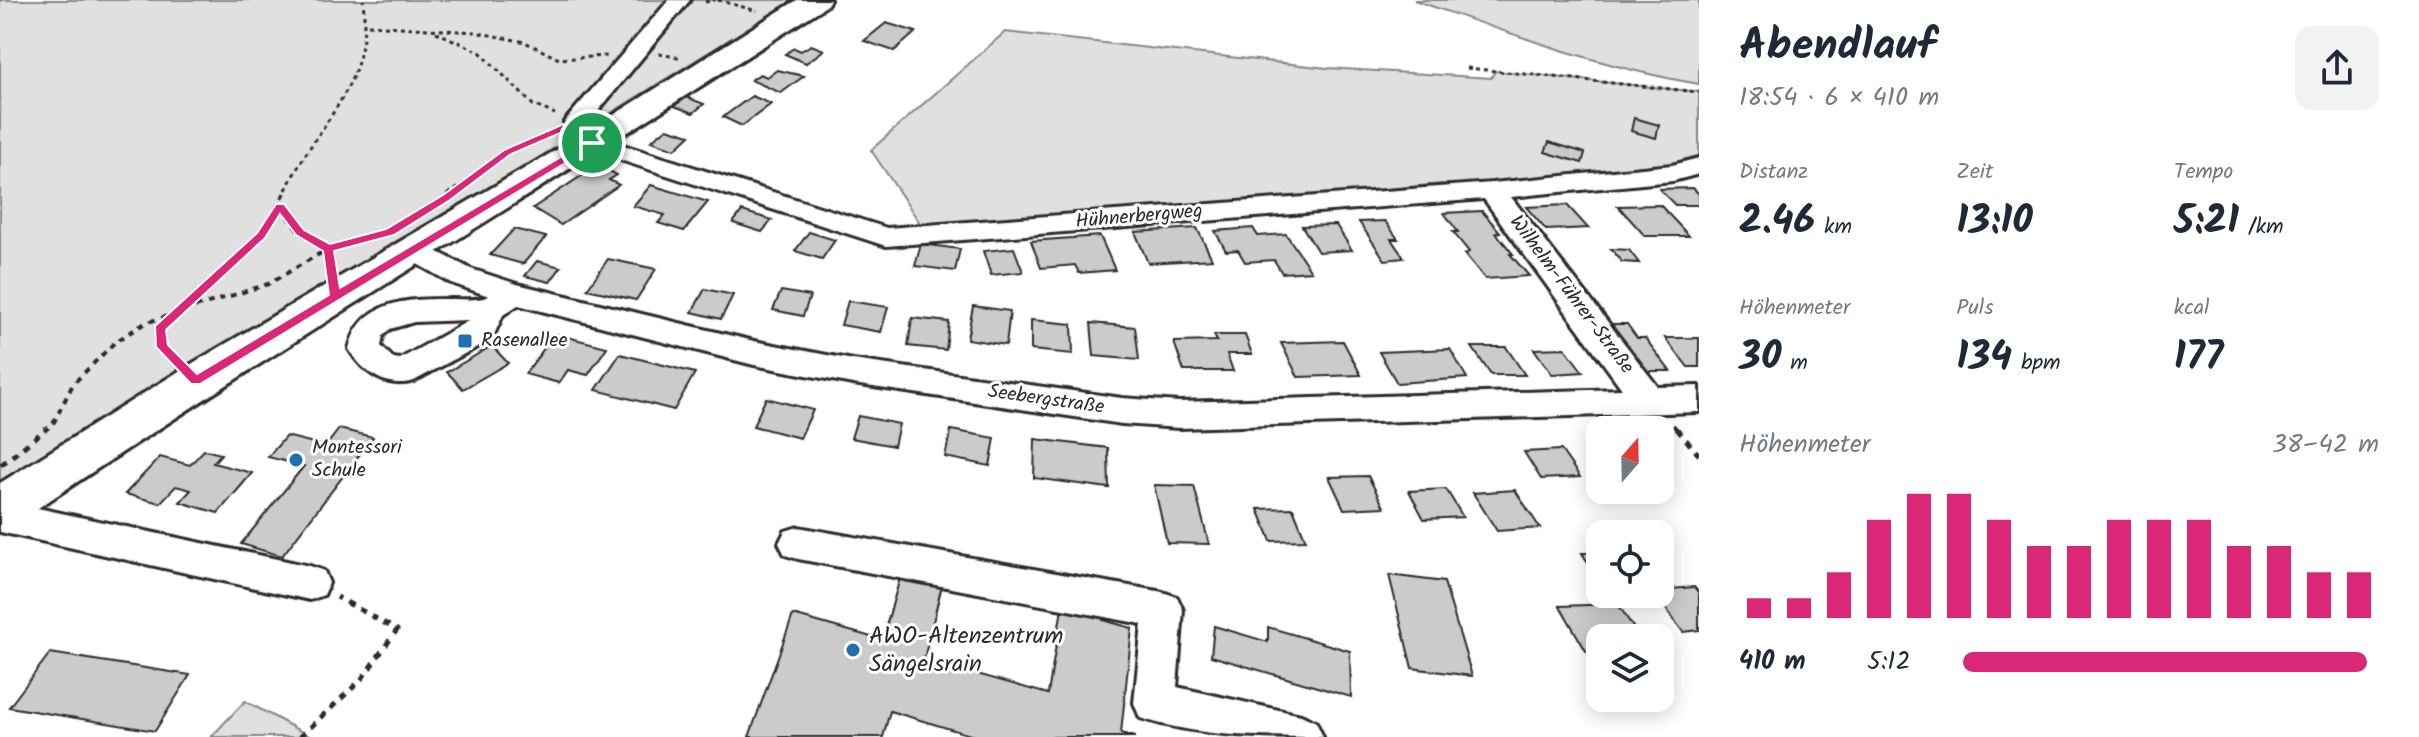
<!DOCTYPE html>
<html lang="de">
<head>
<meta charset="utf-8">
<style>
	:root { --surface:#fff; --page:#f2f2f3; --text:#1f2937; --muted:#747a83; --accent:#db2777 }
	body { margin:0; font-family:Kalam,sans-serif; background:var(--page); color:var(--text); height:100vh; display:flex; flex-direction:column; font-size:30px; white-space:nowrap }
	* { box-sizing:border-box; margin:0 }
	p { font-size:26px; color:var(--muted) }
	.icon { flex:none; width:44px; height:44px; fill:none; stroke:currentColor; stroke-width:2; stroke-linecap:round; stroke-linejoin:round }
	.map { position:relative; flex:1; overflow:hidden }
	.drawer { display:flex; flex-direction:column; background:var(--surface); width:720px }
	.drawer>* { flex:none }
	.needle { width:52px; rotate:20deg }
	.tools { position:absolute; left:1586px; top:416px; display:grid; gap:16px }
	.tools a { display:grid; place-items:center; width:88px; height:88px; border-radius:16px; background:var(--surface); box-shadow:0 4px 20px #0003; font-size:40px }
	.pin { position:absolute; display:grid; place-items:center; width:68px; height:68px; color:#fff; margin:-34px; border:4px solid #fff; border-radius:50%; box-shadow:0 2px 8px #0007 }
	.round { display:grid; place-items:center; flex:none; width:84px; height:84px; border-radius:16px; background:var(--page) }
	.summary { display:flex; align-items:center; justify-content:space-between; height:136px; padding:0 40px }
	h1 { font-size:44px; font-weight:800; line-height:60px }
	.stats { display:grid; grid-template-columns:repeat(3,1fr); gap:12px; height:136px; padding:8px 40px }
	.stats div { display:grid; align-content:center }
	.stats b { font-size:40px; font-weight:800 }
	.stats small { font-size:22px; font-weight:400 }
	.stats p { font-size:22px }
	.chart { height:224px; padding:16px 40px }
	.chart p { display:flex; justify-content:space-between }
	.chart svg { width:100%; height:144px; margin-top:8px; stroke:var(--accent); stroke-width:6 }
	ul { padding:0 40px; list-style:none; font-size:26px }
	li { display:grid; grid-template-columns:128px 96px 1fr; align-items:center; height:60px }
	li i { height:20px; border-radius:10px; background:var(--accent) }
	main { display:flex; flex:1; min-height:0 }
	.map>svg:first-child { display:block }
</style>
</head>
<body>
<main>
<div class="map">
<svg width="1699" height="737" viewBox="0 0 1699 737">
	<rect width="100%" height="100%" fill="#fff"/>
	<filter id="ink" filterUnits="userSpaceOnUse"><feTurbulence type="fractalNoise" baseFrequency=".0125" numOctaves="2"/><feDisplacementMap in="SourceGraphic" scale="16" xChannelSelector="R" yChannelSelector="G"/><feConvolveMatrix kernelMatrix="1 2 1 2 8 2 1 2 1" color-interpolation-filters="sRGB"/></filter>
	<g filter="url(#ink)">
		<g fill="#e0e0e0" stroke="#868686" stroke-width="2">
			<polygon points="0,0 793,0 0,492"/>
			<path d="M1414 0H1699V84C1602 68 1507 32 1414 0Z"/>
			<path d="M1005 32 1327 68 1491 78 1495 71 1699 92V162C1621 182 1522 188 1441 184L1068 219 924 229 871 150Z"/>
			<polygon points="245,701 311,737 211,737"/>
		</g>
		<g fill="#cbcbcb" stroke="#2b2b2b" stroke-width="2">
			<polygon points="886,23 916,32 894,51 864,41"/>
			<polygon points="811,45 824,50 806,63 785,54 794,48 801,51"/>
			<polygon points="777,70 804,76 781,93 751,80 760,74 767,77"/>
			<polygon points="752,96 771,104 742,126 723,117"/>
			<polygon points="686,97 704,104 693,113 674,106"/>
			<polygon points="1634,118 1659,125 1656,138 1631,131"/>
			<polygon points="667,128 690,135 675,149 651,141"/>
			<polygon points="1549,142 1585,153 1582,163 1545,152"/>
			<polygon points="598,165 617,175 609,180 619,185 561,225 533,208"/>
			<polygon points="651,185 708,202 684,231 658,223 665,215 633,206"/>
			<polygon points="1693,188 1699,194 1699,205 1675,205 1659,189"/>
			<polygon points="1567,205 1588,228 1546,230 1526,207"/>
			<polygon points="1660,205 1689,236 1645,236 1618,206"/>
			<polygon points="742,211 772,220 762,232 733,223"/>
			<polygon points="1482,211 1500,232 1496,233 1513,254 1510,254 1529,276 1485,279 1465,254 1469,252 1453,232 1458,232 1444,213"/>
			<polygon points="1385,221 1398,239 1391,239 1404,258 1385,260 1359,222"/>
			<polygon points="1336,225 1352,250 1318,252 1302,226"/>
			<polygon points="1197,228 1212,259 1148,263 1135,232"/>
			<polygon points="1253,228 1258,236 1286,234 1311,271 1282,273 1274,260 1245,262 1238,250 1226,251 1215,231"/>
			<polygon points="514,229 546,237 523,264 490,255"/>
			<polygon points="809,232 835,240 822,259 795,251"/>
			<polygon points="1100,236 1115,270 1079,273 1075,265 1041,268 1031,241"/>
			<polygon points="921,244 960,249 955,271 915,266"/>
			<polygon points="1014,248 1023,272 991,275 983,251"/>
			<polygon points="1611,249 1629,250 1639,263 1622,262"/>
			<polygon points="608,259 656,269 636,300 587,289"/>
			<polygon points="537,261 561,267 550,282 525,276"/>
			<polygon points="705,289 733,295 721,319 692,312"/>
			<polygon points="781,291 810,296 803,316 773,310"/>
			<polygon points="848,301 888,307 881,332 841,325"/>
			<polygon points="973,306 1010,311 1006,345 967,339"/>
			<polygon points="912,318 949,322 946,350 908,346"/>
			<polygon points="1031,320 1072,324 1073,354 1031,350"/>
			<polygon points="1091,323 1135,327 1139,360 1094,356"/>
			<polygon points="1599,324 1627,324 1637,338 1645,338 1670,371 1634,371"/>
			<polygon points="555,334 607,347 588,375 568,370 559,383 525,374"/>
			<polygon points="1214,335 1245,335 1252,354 1227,354 1233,371 1184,371 1174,342 1217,341"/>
			<polygon points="1665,338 1699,338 1699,367 1688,367"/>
			<polygon points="1343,341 1361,375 1298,377 1281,343"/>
			<polygon points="492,346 508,363 463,389 447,372"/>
			<polygon points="1472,347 1506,347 1525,375 1491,375"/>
			<polygon points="1565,348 1583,372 1552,374 1534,349"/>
			<polygon points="1450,349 1467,378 1397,383 1379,352"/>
			<polygon points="620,354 695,373 674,410 596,390"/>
			<polygon points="766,398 813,410 800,438 753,426"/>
			<polygon points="858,416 899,424 894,446 851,438"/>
			<polygon points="339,429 373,437 282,556 241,544 304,466 268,457 286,436 326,446"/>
			<polygon points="951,430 995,438 990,466 945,457"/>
			<polygon points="1035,439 1108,448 1109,488 1034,478"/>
			<polygon points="204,450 221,454 213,463 252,473 218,513 180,502 191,490 176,486 160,503 125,494 160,457 190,465"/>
			<polygon points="1561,450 1580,477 1541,479 1524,452"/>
			<polygon points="1368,476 1384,507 1344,509 1329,477"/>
			<polygon points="1154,485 1194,486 1209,544 1167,543"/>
			<polygon points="1446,489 1463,517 1424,519 1409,491"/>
			<polygon points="1515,490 1540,528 1497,531 1473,493"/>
			<polygon points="1293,508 1306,540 1271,541 1258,509"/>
			<polygon points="1582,553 1600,553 1600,577 1597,577"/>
			<polygon points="902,571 943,581 924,659 1048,694 1064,596 1105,607 1103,620 1132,628 1121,733 1135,737 977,737 890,711 883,737 749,737 793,615 882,640"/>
			<polygon points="1389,575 1444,582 1472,676 1412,668"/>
			<polygon points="1694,587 1699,593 1699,630 1683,632 1655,594 1660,594 1660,590"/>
			<polygon points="1618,604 1640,638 1600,638 1600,651 1586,651 1560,606"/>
			<polygon points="1214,626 1268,642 1268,627 1350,651 1351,697 1211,656"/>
			<polygon points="50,653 190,675 155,731 9,707"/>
		</g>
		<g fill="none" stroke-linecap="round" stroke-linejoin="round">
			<defs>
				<g id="minor">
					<path d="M669 0H690L589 122 601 138 887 228 1492 183 1672 165 1699 158V174L1673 181 1511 197 1658 387 1699 386V412L1179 428 1122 424 853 384 754 365 518 305 503 315 492 339 414 381C387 389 363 373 349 349 361 299 408 299 452 299 464 299 478 301 489 296L451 283 403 256 399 249 403 242 413 239 471 269 517 284 754 341 853 360 1122 398 1179 402 1622 389 1484 199 886 246 583 148 564 122ZM470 320 400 359 393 358 381 346 383 336 390 329 414 322Z"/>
					<polygon points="0,500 310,566 324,571 329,583 324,595 310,600 0,532"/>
					<path d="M798 527 1163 592 1177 597 1183 610 1177 687 1301 715 1316 722 1323 737C1260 737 1199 737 1140 718L1134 703 1142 624 798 559 785 555 779 543 785 531Z"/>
				</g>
				<path id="major" d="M797 0H830L826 6C557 180 283 344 17 522L0 528V483L181 370 580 136Z"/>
			</defs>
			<use href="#minor" stroke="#2b2b2b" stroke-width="6"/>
			<use href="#major" stroke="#2b2b2b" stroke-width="6"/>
			<g stroke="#2b2b2b" stroke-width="3" stroke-dasharray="4 4" stroke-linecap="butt">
				<polyline points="718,0 757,11"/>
				<polyline points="705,2 715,0"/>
				<polyline points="368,25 475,32 525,42 559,59 607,56"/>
				<polyline points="436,32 480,52 533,105 555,114"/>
				<polyline points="659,54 682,58"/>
				<polyline points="1467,68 1699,92"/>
				<path d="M286 190C320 117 372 88 363 0"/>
				<polyline points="455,190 508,152 556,132"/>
			</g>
			<g stroke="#2b2b2b" stroke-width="4" stroke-dasharray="6 6" stroke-linecap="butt">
				<polyline points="437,203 457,188"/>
				<polyline points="280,206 300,232 328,249 331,269"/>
				<path d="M174 359 162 347 159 329C208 276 255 258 287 188"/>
				<polyline points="1673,425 1678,431"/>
				<polyline points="44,431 53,424 73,384 115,342 145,323 268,284 328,249 389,232"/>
			</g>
			<g stroke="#2b2b2b" stroke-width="5" stroke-dasharray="7 7" stroke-linecap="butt">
				<polyline points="1677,429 1699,455"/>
				<polyline points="1,465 46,429"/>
				<polyline points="300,737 361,680 397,630 337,597"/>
			</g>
			<use href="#minor" fill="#fff" fill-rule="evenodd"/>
			<use href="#major" fill="#fff" fill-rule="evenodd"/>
		</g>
	</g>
	<path fill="#db2777" stroke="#fff" stroke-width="2" fill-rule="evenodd" d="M573 120H580L597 143 595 145 200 384H191L156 347 155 326 257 233 276 204H284L304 230 330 244 386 229 443 195 504 150ZM574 127 586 142 340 288 334 251 394 235 450 200 511 154ZM280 214 296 235 323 251 329 295 197 374 168 345 166 330 265 238Z"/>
	<g fill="#1f6fb2" stroke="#fff" stroke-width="3">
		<rect x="457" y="333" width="16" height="16" rx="4"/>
		<circle cx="296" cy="460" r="8"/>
		<circle cx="853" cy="650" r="8"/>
	</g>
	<g text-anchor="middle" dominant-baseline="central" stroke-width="6" stroke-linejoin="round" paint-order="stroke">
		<g font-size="20" fill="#2b2b2b" stroke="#fff">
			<text transform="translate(1139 217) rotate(-5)">Hühnerbergweg</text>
			<text transform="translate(1571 295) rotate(53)">Wilhelm-Führer-Straße</text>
			<text transform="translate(1046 400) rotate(8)">Seebergstraße</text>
		</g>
		<g font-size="20" fill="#2b2b2b" stroke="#fff" text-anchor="start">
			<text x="481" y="341">Rasenallee</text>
			<text x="312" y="448">Montessori<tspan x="312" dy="23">Schule</tspan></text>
		</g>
		<g font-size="24" fill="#2b2b2b" stroke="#fff" text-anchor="start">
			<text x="869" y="636">AWO-Altenzentrum<tspan x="869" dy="28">Sängelsrain</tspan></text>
		</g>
	</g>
</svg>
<div class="tools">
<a><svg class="needle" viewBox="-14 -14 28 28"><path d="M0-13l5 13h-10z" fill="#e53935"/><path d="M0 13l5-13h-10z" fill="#747a83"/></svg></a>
<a><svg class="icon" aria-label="locate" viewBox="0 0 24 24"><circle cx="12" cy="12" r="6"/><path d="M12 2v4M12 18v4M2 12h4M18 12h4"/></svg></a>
<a><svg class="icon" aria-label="layers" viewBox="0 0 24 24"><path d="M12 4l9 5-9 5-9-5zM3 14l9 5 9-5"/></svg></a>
</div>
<div class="pin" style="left:592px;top:143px;background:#1e9e55"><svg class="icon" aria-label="arrive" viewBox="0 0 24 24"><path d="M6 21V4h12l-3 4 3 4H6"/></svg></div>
</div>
<section class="drawer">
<div class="summary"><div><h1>Abendlauf</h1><p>18:54 · 6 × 410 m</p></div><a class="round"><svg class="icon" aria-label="share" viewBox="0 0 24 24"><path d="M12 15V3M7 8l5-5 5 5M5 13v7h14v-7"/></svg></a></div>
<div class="stats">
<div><p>Distanz</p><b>2.46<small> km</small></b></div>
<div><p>Zeit</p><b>13:10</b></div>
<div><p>Tempo</p><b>5:21<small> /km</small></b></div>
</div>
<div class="stats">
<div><p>Höhenmeter</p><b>30<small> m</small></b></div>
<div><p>Puls</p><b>134<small> bpm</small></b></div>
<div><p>kcal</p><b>177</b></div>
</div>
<div class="chart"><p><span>Höhenmeter</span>38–42 m</p>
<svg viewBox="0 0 160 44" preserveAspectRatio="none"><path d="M5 44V38M15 44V38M25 44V30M35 44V14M45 44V6M55 44V6M65 44V14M75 44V22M85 44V22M95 44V14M105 44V14M115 44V14M125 44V22M135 44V22M145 44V30M155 44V30"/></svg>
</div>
<ul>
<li><b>410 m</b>5:12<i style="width:97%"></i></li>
</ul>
</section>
</main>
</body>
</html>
